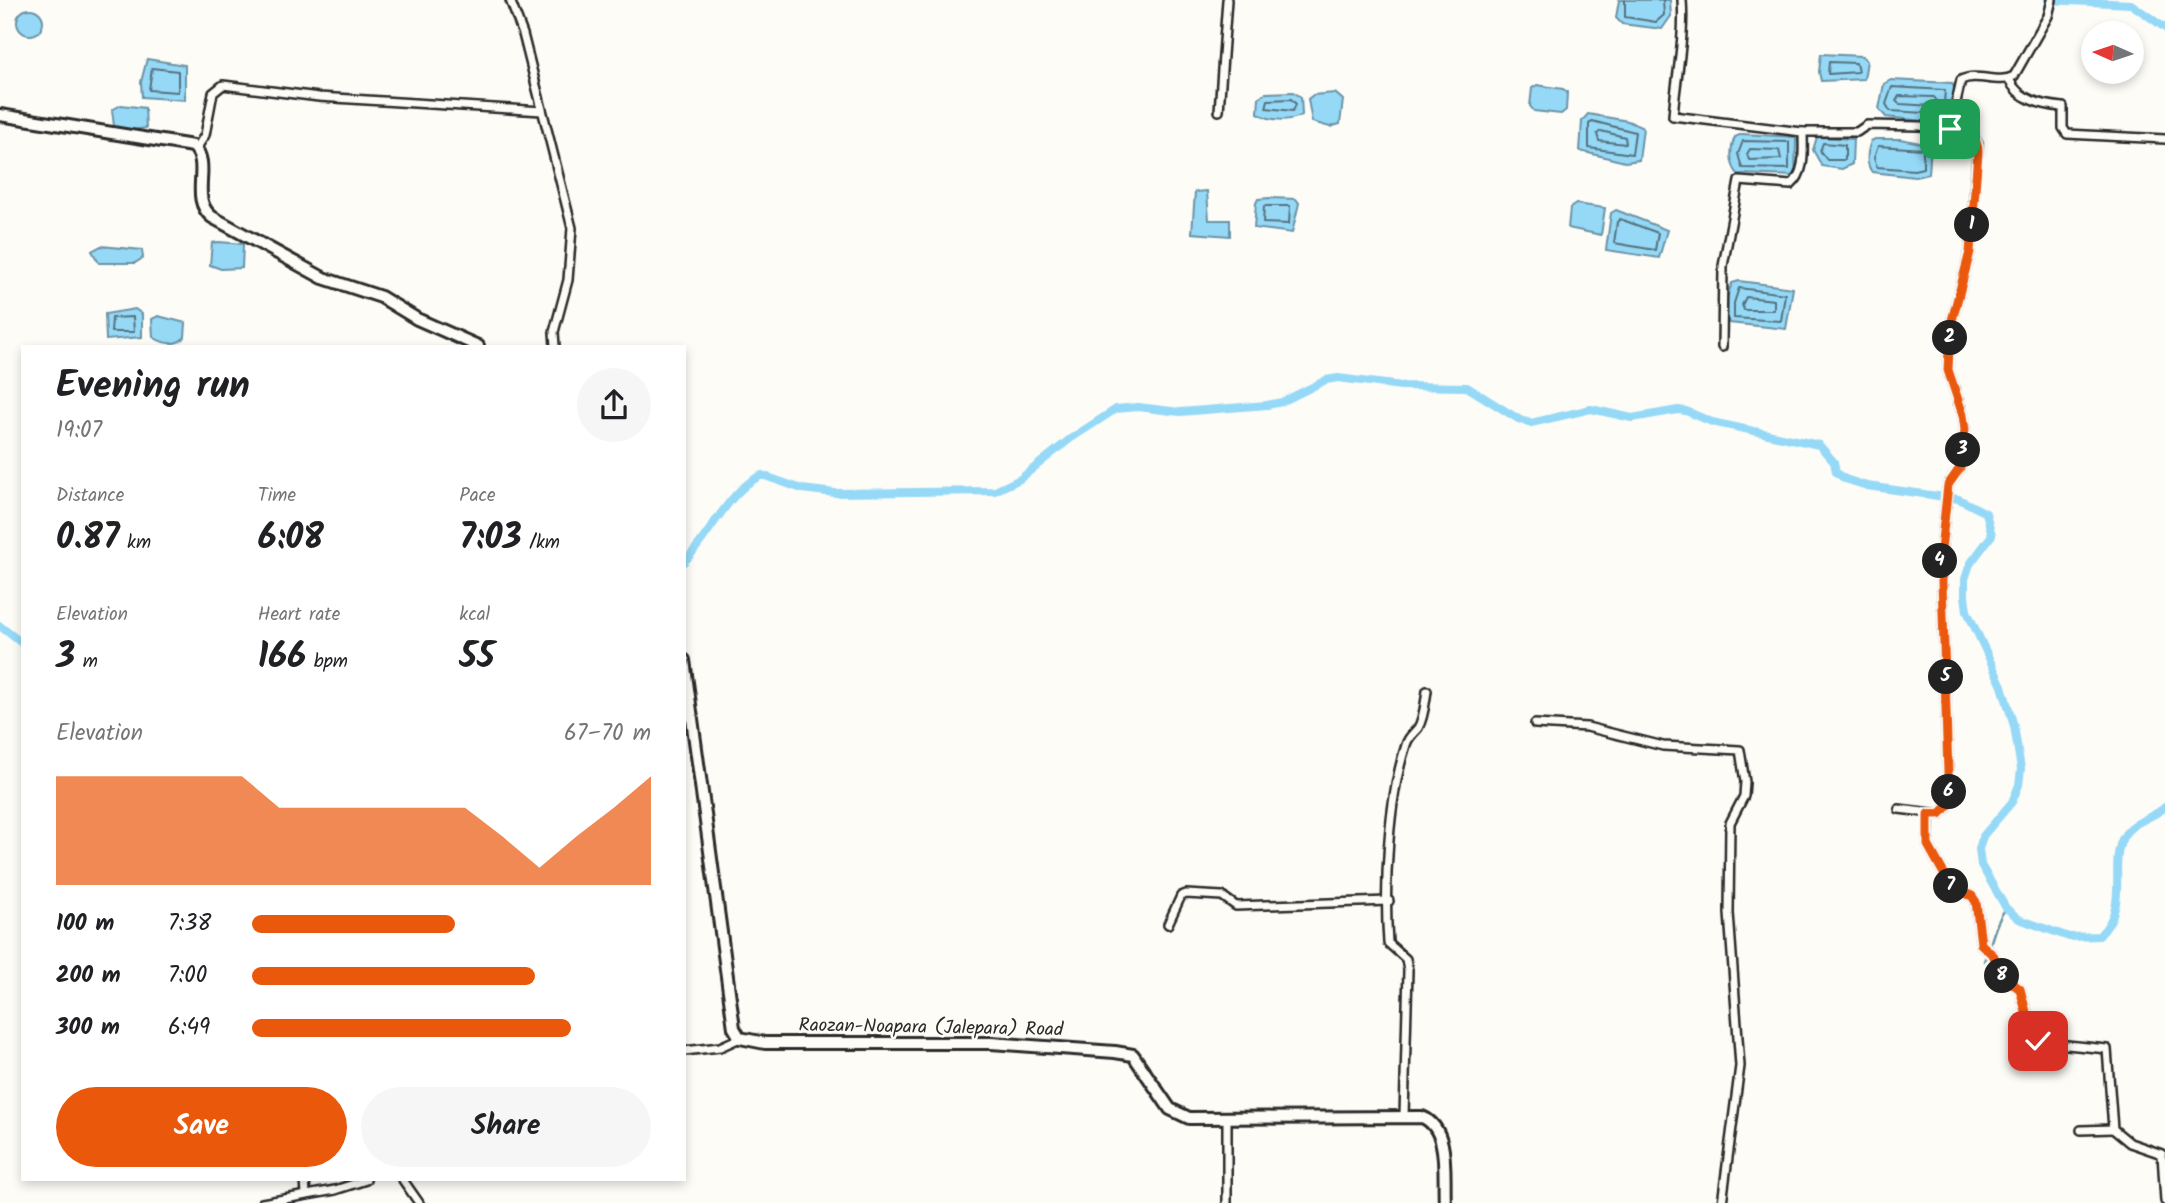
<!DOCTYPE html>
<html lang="en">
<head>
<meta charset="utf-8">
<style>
	:root { --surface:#fff; --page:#f6f6f6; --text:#202124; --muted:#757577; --accent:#ea580c }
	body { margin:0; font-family:Kalam,sans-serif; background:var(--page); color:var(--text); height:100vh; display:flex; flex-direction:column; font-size:26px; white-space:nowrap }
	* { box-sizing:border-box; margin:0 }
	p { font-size:23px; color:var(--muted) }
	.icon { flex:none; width:38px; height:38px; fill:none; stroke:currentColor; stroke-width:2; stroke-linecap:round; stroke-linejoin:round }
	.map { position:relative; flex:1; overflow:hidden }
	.drawer { position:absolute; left:21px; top:345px; width:665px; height:836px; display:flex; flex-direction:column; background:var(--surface); border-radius:0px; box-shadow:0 4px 10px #0003 }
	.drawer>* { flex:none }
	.needle { width:46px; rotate:273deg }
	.tools { position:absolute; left:2081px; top:21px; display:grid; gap:14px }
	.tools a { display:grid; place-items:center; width:63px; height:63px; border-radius:50%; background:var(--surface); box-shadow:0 4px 10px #0003; font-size:35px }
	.pin { position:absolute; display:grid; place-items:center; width:60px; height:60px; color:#fff; margin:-30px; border-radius:14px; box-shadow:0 4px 10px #0006 }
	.km { position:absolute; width:35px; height:35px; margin:-18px; border-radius:50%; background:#222; color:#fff; font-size:19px; line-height:35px; text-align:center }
	.round { display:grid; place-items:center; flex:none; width:74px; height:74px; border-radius:37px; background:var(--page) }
	.overview { display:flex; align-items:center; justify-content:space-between; height:119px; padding:0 35px }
	h1 { font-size:38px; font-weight:800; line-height:52px }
	.figures { display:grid; grid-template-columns:repeat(3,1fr); gap:10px; height:119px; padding:7px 35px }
	.figures div { display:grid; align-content:center }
	.figures b { font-size:35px; font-weight:800 }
	.figures small { font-size:19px; font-weight:400 }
	.figures p { font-size:19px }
	.chart { height:196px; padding:14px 35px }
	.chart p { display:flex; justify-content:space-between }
	.chart svg { width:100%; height:126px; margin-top:7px; fill:var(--accent); opacity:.7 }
	.button { display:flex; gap:14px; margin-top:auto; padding:14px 35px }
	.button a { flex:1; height:80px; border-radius:42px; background:var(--accent); color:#fff; font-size:28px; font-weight:800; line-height:80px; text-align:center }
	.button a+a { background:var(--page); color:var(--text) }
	ul { padding:0 35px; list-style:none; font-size:23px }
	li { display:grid; grid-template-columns:112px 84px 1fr; align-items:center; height:52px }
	li i { height:18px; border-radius:9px; background:var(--accent) }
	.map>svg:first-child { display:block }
</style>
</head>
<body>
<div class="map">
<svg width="2165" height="1203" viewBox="0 0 2165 1203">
	<rect width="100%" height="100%" fill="#fdfcf7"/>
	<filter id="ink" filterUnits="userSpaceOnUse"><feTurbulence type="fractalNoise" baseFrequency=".0143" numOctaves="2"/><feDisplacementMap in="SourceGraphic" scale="14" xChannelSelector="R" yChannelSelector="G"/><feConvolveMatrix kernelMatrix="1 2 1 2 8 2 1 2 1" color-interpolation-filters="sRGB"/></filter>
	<g filter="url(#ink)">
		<g fill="#95d9f7" stroke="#6b93a5" stroke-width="2">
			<polygon points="1619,0 1670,0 1671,16 1662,29 1622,24 1616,18"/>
			<circle cx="30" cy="22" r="13"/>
			<polygon points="1821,54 1862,56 1867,61 1864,79 1821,81 1819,72"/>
			<polygon points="147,59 185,65 185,100 142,97 141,82"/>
			<polygon points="1891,80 1952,83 1955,90 1949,121 1943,123 1886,117 1879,109 1884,84"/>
			<polygon points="1537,85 1563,89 1567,92 1566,110 1561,114 1534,111 1530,106 1532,88"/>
			<path d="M1293 92 1301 97 1302 115C1290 122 1269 121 1258 113L1259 97 1266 93Z"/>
			<polygon points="1335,93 1343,100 1340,124 1330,127 1312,122 1308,99 1313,95"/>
			<polygon points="121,105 145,108 146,128 133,130 114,126 112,110"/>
			<polygon points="1588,114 1628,121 1643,128 1639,160 1625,162 1580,151 1582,121"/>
			<path d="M1742 134 1796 137 1795 176 1738 174C1729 164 1730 149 1735 137Z"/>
			<polygon points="1817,137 1853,139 1852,164 1842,169 1822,166 1813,150"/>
			<path d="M1875 139H1900L1931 145 1929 174 1915 177 1872 172C1865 163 1867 152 1871 141Z"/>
			<polygon points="1207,191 1209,220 1230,220 1230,236 1192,233 1195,192"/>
			<polygon points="1270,198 1296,199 1299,203 1292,233 1254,228 1256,203 1258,199"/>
			<polygon points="1576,204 1605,208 1601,235 1568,228 1570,208"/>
			<polygon points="1616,210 1667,230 1659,258 1606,250 1611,213"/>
			<polygon points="219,242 243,244 242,268 221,269 210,265 212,243"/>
			<polygon points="101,246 142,250 143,258 135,263 99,263 92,251"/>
			<path d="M1739 281 1793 288 1786 329 1729 323C1723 311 1727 295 1732 283Z"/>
			<polygon points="135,309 142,314 142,337 106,340 105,314"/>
			<path d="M158 316 186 323 185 337C175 347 164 344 153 337L152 319Z"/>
		</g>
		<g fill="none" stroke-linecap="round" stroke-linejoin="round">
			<g stroke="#55717d" stroke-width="2">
				<polyline points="1625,0 1625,17 1656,22 1664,15 1663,0"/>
				<polygon points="1829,62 1856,63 1858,72 1828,74"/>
				<polygon points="152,68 178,71 178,92 149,90"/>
				<polygon points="1892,87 1945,90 1943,114 1890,111 1886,104"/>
				<polygon points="1899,96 1934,97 1937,101 1933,106 1900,104 1896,101"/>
				<polygon points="1291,99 1296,104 1293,111 1266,108 1268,100"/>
				<polygon points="1592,121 1635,132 1632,154 1589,148 1589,124"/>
				<polygon points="1601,131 1625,137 1626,144 1599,141 1597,134"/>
				<polygon points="1743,141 1789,142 1789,169 1742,168 1738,154"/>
				<polygon points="1823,143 1845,145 1845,160 1827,160 1820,151"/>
				<polygon points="1878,146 1923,149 1923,168 1914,170 1877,167 1874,158"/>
				<polygon points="1750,149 1779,150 1781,159 1749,160 1747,154"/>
				<polygon points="1264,206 1290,206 1289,224 1263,223"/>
				<polygon points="1620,219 1658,233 1655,250 1614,243 1617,222"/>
				<polygon points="1739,288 1785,294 1781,321 1734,318 1734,303"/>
				<polygon points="1746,297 1774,300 1774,310 1744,310 1742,305"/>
				<polygon points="133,317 134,332 111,332 112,318"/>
			</g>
			<path stroke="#6b93a5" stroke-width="2.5" d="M1984 961C1992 943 1994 924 2006 908"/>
			<g stroke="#95d9f7" stroke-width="8">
				<polyline points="2048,0 2131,4 2165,28"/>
				<path d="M684 562C710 536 728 490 762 475L802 489 835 493 995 491 1020 479 1070 439 1116 409 1138 407 1180 412 1267 405 1282 402 1326 380 1338 378 1401 386 1467 387 1520 420 1531 423 1591 409 1632 418 1678 410 1686 411 1712 422 1819 445 1834 462 1836 472 1845 479 1867 486 1959 499 1986 513 1992 535 1970 564 1965 579V596L1967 611 2002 686 2014 726 2021 769 2019 785 2012 802 1983 836 1979 849 1981 865 2006 908 2019 919 2069 937 2099 936C2132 905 2106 863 2125 834 2134 821 2153 818 2165 807"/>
				<polyline points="0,626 23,644"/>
			</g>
			<defs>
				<g id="minor">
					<polyline points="510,0 523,34 572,228 568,280 554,332 555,346"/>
					<path d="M1682 0C1685 39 1676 77 1673 116L1802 132H1857L1867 125 1920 126 1971 134 1978 144 1970 252 1950 328 1948 370 1963 415 1965 430 1960 468 1948 485 1941 550 1949 805 1940 814 1899 809"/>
					<path d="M2009 79C2018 100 2042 105 2063 107V128L2067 134 2165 139"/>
					<polyline points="1219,111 1227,0"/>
					<path d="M1950 129 1961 80C1978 72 1998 85 2014 76L2048 16 2052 0"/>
					<polyline points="196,149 205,135 213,93 223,85 319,97 542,111"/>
					<path d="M1722 347 1723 266 1739 181 1791 185C1806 173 1803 150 1803 132"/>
					<polyline points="1535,724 1587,727 1663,746 1740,750 1745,782 1744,796 1730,823 1729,913 1740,1066 1722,1203"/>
					<polyline points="1929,813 1928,845 1952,888 1972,896 1976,902 1981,944 1994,956 1998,973 2020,989 2033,1036 2047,1043 2107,1049 2113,1129 2130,1143 2162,1154 2165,1201"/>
					<polyline points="1168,924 1181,896 1186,894 1222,896 1236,906 1389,901"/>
					<polyline points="684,1051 720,1047 740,1038"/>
					<path d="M1404 1116 1408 970 1406 959 1388 943C1384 886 1388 799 1406 745 1408 737 1413 734 1418 728 1424 718 1425 703 1427 691"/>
					<polyline points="2081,1130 2113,1129"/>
					<polyline points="305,1180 306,1195"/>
					<polyline points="403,1180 419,1203"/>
					<polyline points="262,1203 335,1190 366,1180"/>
					<polyline points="1227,1203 1227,1117"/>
				</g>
				<g id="secondary">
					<path d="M0 115 193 146C213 164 188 198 212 217L323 278 381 297 417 319 478 346"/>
					<path d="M684 660 734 1028 740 1038 765 1043H991L1115 1052 1133 1055 1170 1109 1189 1118 1422 1117C1451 1129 1443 1177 1445 1203"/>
				</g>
			</defs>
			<use href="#minor" stroke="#2b2b2b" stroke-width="12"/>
			<use href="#secondary" stroke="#2b2b2b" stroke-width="16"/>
			<use href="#minor" stroke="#fdfcf7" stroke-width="7"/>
			<use href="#secondary" stroke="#fdfcf7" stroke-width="10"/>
		</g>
	</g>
	<g fill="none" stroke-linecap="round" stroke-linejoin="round" filter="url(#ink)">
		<defs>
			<path id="route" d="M1950 129C1965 133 1978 134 1978 153L1970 252 1950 328 1948 370 1963 415 1965 430 1960 468 1948 485 1941 550 1949 805 1940 814H1928V845L1952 888 1972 896 1976 902 1981 944 1994 956 1998 973 2020 989 2029 1023 2038 1041"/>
		</defs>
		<use href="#route" stroke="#fff" stroke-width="14"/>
		<use href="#route" stroke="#ea580c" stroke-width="9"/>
	</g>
	<g text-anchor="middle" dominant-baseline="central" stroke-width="5" stroke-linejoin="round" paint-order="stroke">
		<g font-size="19" fill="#2b2b2b" stroke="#fdfcf7">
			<text transform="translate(931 1028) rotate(1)">Raozan-Noapara (Jalepara) Road</text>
		</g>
	</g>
</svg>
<div class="tools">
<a><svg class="needle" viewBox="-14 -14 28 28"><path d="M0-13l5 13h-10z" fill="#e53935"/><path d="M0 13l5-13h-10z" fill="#757577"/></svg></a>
</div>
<div class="pin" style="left:1950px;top:129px;background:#1e9e55"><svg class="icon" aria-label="arrive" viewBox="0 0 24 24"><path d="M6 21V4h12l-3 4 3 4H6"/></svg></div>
<div class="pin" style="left:2038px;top:1041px;background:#d93025"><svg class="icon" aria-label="check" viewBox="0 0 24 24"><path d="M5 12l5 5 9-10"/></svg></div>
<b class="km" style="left:1972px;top:225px">1</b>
<b class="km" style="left:1950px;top:338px">2</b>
<b class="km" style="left:1963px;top:450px">3</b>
<b class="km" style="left:1940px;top:561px">4</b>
<b class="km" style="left:1946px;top:677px">5</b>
<b class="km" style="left:1949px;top:792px">6</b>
<b class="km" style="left:1951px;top:886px">7</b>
<b class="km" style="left:2002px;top:976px">8</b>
<section class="drawer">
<div class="overview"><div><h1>Evening run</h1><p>19:07</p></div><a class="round"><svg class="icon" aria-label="share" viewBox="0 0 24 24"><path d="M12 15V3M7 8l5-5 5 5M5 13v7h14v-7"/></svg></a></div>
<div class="figures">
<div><p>Distance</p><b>0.87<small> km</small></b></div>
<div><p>Time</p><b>6:08</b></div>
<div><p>Pace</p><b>7:03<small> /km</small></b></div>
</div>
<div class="figures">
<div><p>Elevation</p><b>3<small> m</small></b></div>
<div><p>Heart rate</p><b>166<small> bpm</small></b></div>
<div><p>kcal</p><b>55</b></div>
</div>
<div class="chart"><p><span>Elevation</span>67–70 m</p>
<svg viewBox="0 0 160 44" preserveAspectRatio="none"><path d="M0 44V6L10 6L20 6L30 6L40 6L50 6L60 17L70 17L80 17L90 17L100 17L110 17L120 27L130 38L140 27L150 17L160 6V44z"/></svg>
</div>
<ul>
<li><b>100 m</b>7:38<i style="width:51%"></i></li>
<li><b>200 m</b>7:00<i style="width:71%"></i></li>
<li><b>300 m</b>6:49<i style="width:80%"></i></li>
</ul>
<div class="button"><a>Save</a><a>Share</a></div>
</section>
</div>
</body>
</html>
